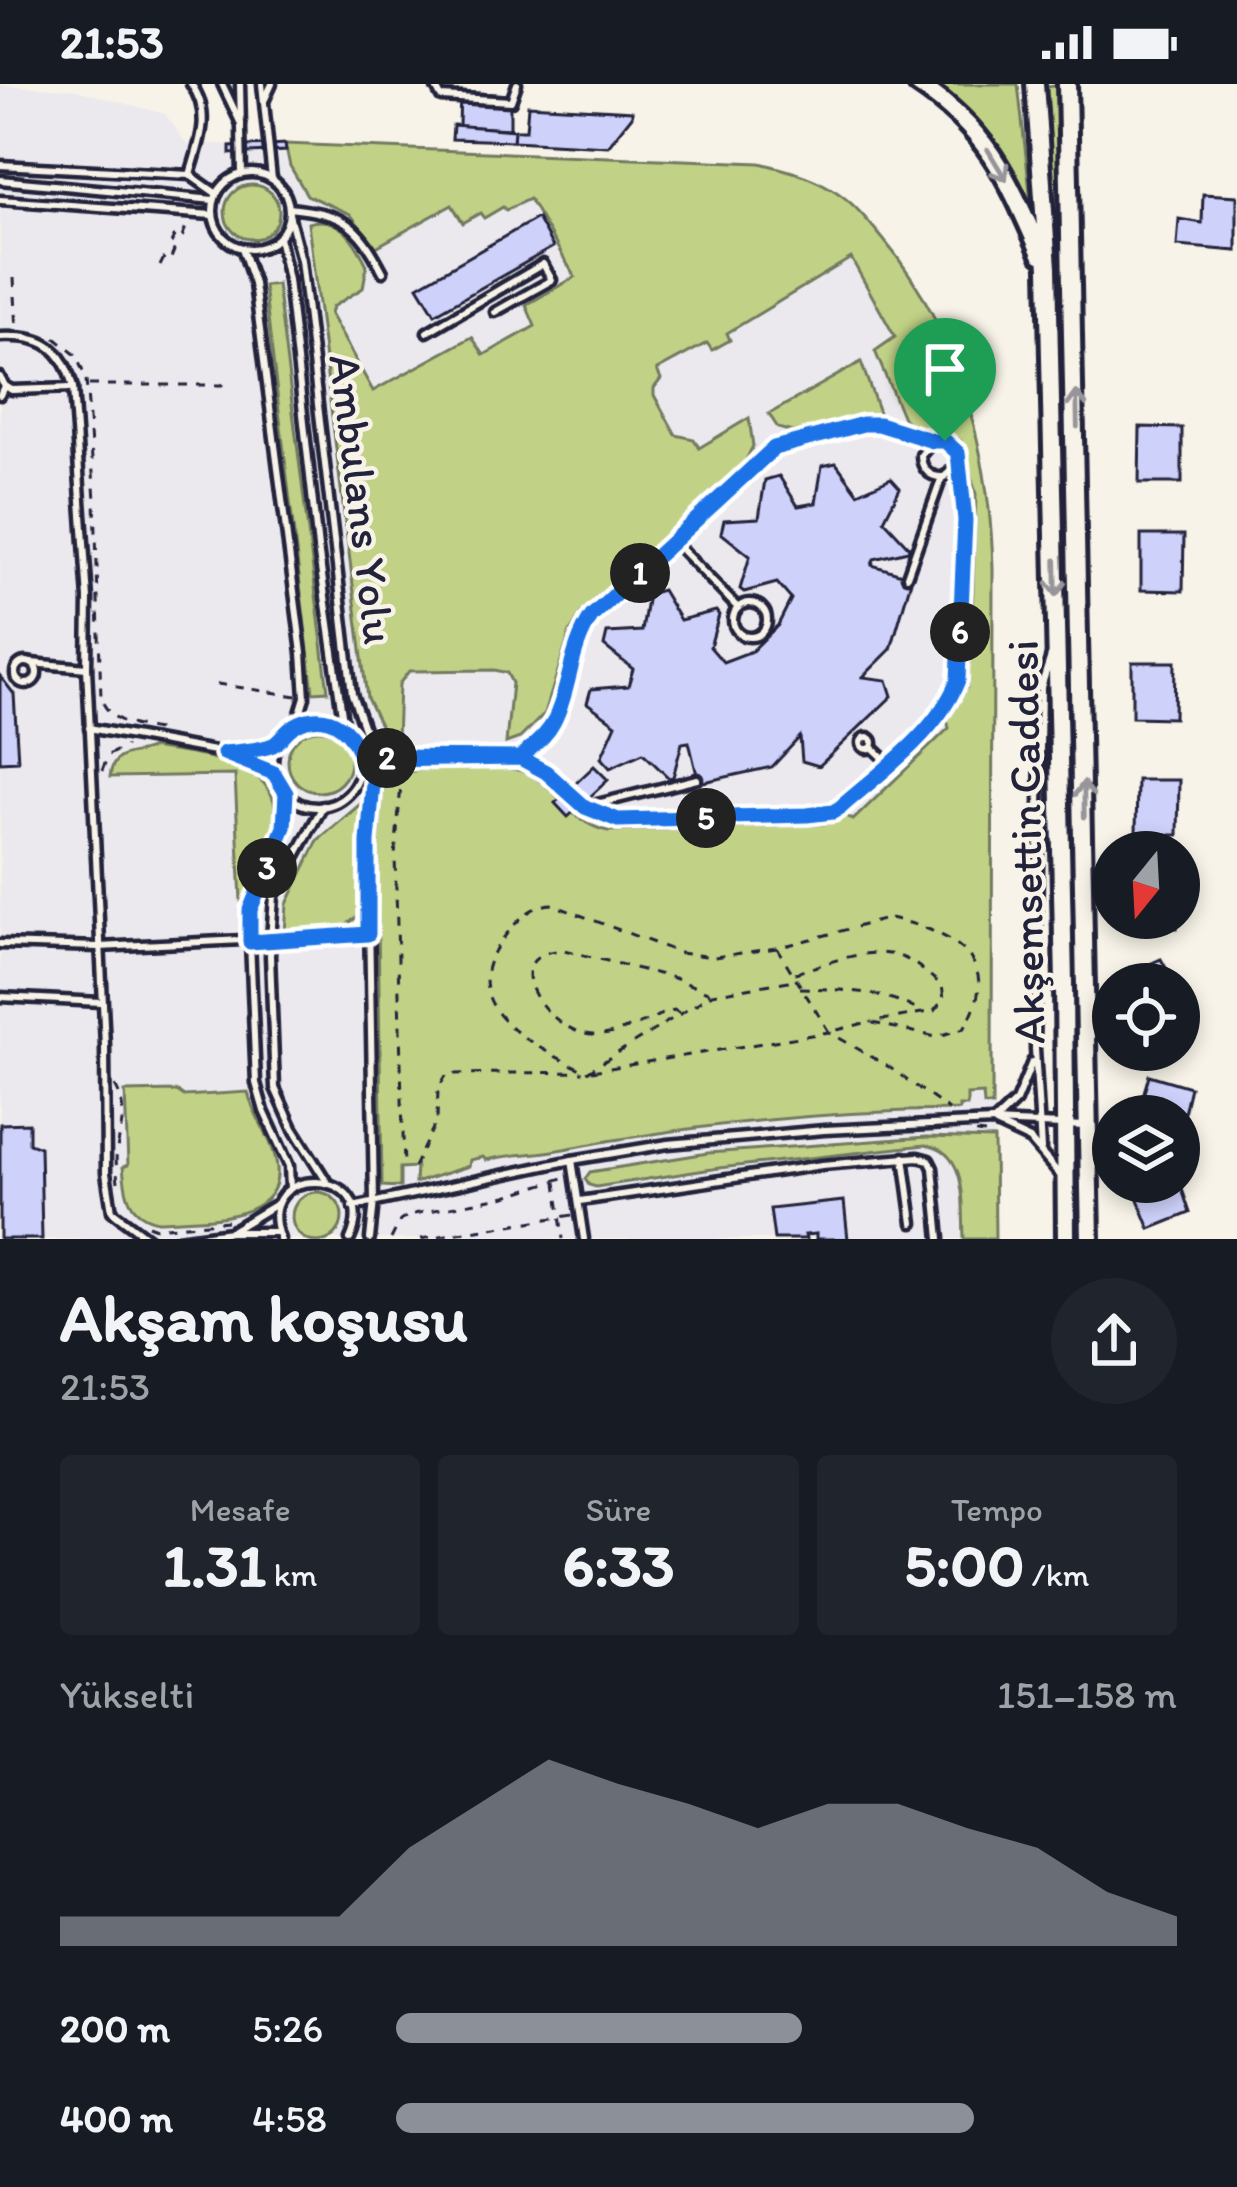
<!DOCTYPE html>
<html lang="tr">
<head>
<meta charset="utf-8">
<style>
	:root { --surface:#171b24; --page:#20242c; --text:#f1f3f6; --muted:#9ea1a6; --accent:#8c9099 }
	body { margin:0; font-family:Itim,sans-serif; background:var(--page); color:var(--text); height:100vh; display:flex; flex-direction:column; font-size:45px; white-space:nowrap }
	* { box-sizing:border-box; margin:0 }
	p { font-size:39px; color:var(--muted) }
	.icon { flex:none; width:66px; height:66px; fill:none; stroke:currentColor; stroke-width:2; stroke-linecap:round; stroke-linejoin:round }
	.map { position:relative; height:1155px; overflow:hidden }
	.details { display:flex; flex-direction:column; background:var(--surface); flex:1 }
	.details>* { flex:none }
	.needle { width:78px; rotate:198deg }
	.tools { position:absolute; left:1092px; top:747px; display:grid; gap:24px }
	.tools a { display:grid; place-items:center; width:108px; height:108px; border-radius:50%; background:var(--surface); box-shadow:0 6px 18px #0003; font-size:60px }
	.pin { position:absolute; display:grid; place-items:center; width:102px; height:102px; color:#fff; margin:-123px -51px; border-radius:50% 50% 50% 0; rotate:-45deg; box-shadow:0 0 12px #0007 }
	.pin .icon { rotate:45deg }
	.km { position:absolute; width:60px; height:60px; margin:-30px; border-radius:50%; background:#222; color:#fff; font-size:33px; line-height:60px; text-align:center }
	.round { display:grid; place-items:center; flex:none; width:126px; height:126px; border-radius:63px; background:var(--page) }
	.summary { display:flex; align-items:center; justify-content:space-between; height:204px; padding:0 60px }
	h1 { font-size:66px; font-weight:800; line-height:90px }
	.metrics { display:grid; grid-template-columns:repeat(3,1fr); gap:18px; height:204px; padding:12px 60px }
	.metrics div { display:grid; align-content:center; border-radius:12px; background:var(--page); text-align:center }
	.metrics b { font-size:60px; font-weight:800 }
	.metrics small { font-size:33px; font-weight:400 }
	.metrics p { font-size:33px }
	.chart { height:336px; padding:24px 60px }
	.chart p { display:flex; justify-content:space-between }
	.chart svg { width:100%; height:216px; margin-top:12px; fill:var(--accent); opacity:.7 }
	ul { padding:0 60px; list-style:none; font-size:39px }
	li { display:grid; grid-template-columns:192px 144px 1fr; align-items:center; height:90px }
	li i { height:30px; border-radius:15px; background:var(--accent) }
	.status { display:flex; justify-content:space-between; align-items:center; height:84px; padding:0 60px; background:var(--surface); direction:ltr }
	.status svg { height:33px; fill:currentColor }
	.map>svg:first-child { display:block }
</style>
</head>
<body>
<div class="status"><b>21:53</b><svg viewBox="0 0 49 12"><path d="M0 12V9h3v3zM5 12V6h3v6zM10 12V3h3v9zM15 12V0h3v12zM26 1h20v11H26zM47 4h2v5h-2z"/></svg></div>
<div class="map">
<svg width="1237" height="1155" viewBox="0 0 1237 1155">
	<rect width="100%" height="100%" fill="#f7f3e8"/>
	<filter id="ink" filterUnits="userSpaceOnUse"><feTurbulence type="fractalNoise" baseFrequency=".00833" numOctaves="2"/><feDisplacementMap in="SourceGraphic" scale="24" xChannelSelector="R" yChannelSelector="G"/><feConvolveMatrix kernelMatrix="1 2 1 2 8 2 1 2 1" color-interpolation-filters="sRGB"/></filter>
	<g filter="url(#ink)">
		<polygon fill="#ebe9ed" points="0,1 72,5 165,30 186,59 760,79 804,91 833,105 857,124 879,149 923,212 942,254 980,363 990,422 995,1155 0,1155"/>
		<g fill="#c1d287" stroke="#727a61" stroke-width="3">
			<path d="M933 0H1018L1032 126C1004 78 980 33 933 0Z"/>
			<polygon points="1043,2 1058,2 1058,172 1045,21"/>
			<path d="M285 60 760 79C784 85 808 91 830 104 852 116 867 136 883 155 958 245 990 369 993 484L992 1022 984 1021 983 1010 967 1011V1022H959V1026C825 1027 690 1041 558 1066 534 1071 509 1070 486 1076L483 1073 470 1076 469 1082 415 1099 416 1083 400 1084V1103L382 1102 377 777 382 709 388 695C413 681 505 676 531 691 560 707 572 740 608 747L824 740 845 731 853 736 949 644 947 636 967 603 972 535 976 410 961 357C943 342 919 353 903 334L875 267 895 253 851 174 727 249 730 256 712 266 707 259 657 286 661 295 654 304V311L676 351 694 355 699 364 749 334 753 362 745 378 676 447 582 528 570 548 545 629 520 654 506 659 512 599 507 589 495 586 409 587 399 600 397 657 389 660 367 614 308 139C339 129 355 157 367 181L363 204 332 223 330 230 373 307 472 253 484 271 535 242 526 221 575 193 529 115 506 126 503 123 484 134 480 129 463 139 452 121 376 163 350 130 307 111 290 82Z"/>
			<circle cx="252" cy="128" r="27"/>
			<polygon points="277,200 328,607 313,608 264,202"/>
			<polygon points="861,278 881,334 792,348 778,344 769,330"/>
			<circle cx="319" cy="677" r="31"/>
			<path d="M152 664C198 672 292 676 273 747 267 771 253 794 244 817H241L235 691 110 693C113 664 135 673 152 664Z"/>
			<polygon points="364,717 358,832 343,844 285,849 287,820 318,756"/>
			<path d="M177 1007 184 1012 248 1008C253 1031 268 1048 274 1069 296 1141 201 1134 158 1137 128 1131 126 1111 123 1083L128 1081 125 1008Z"/>
			<path d="M927 1053 994 1055 995 1155H964C962 1120 969 1067 925 1061L719 1084 596 1103 589 1101 585 1095 590 1088 708 1069Z"/>
			<circle cx="317" cy="1133" r="25"/>
		</g>
		<g fill="#ced1fa" stroke="#22223b" stroke-width="3">
			<polygon points="460,8 510,11 510,45 459,42"/>
			<polygon points="528,21 632,27 632,32 608,62 513,57 514,46 526,46"/>
			<polygon points="453,41 514,46 513,57 452,55"/>
			<polygon points="285,60 286,67 230,70 230,63"/>
			<polygon points="1203,110 1237,112 1237,167 1177,162 1179,135 1202,139"/>
			<polygon points="537,134 553,163 435,230 418,202"/>
			<polygon points="1140,343 1182,344 1182,399 1139,399"/>
			<polygon points="836,379 858,409 891,394 900,404 884,436 909,463 908,467 874,475 872,481 912,493 891,565 863,593 887,596 892,612 819,682 802,677 800,653 772,683 699,699 689,658 682,659 673,693 669,694 643,669 610,684 601,674 616,640 587,619 591,605 628,602 633,585 604,562 607,549 642,547 648,510 662,506 680,536 716,527 719,531 710,563 723,578 752,567 778,541 791,515 777,499 744,508 740,505 750,472 721,449 724,436 759,434 765,396 779,392 798,422 816,419 822,382"/>
			<polygon points="1141,451 1184,451 1183,507 1141,506"/>
			<polygon points="1132,578 1175,578 1174,634 1132,633"/>
			<polygon points="0,592 14,610 18,677 0,678"/>
			<polygon points="594,682 608,696 568,733 555,719"/>
			<polygon points="1137,696 1179,696 1178,751 1136,751"/>
			<polygon points="1134,834 1177,834 1177,844 1134,843"/>
			<polygon points="1161,875 1175,900 1126,900 1123,892"/>
			<polygon points="1149,991 1190,1003 1182,1038 1179,1032 1137,1032"/>
			<polygon points="29,1039 29,1059 40,1063 42,1155 0,1155 0,1040"/>
			<polygon points="1179,1096 1190,1129 1150,1145 1131,1098"/>
			<polygon points="844,1117 848,1155 816,1155 816,1150 805,1151 806,1155 774,1155 770,1125"/>
		</g>
		<g fill="none" stroke-linecap="round" stroke-linejoin="round">
			<defs>
				<g id="lane">
					<polyline points="222,0 241,40"/>
					<polyline points="240,0 242,90"/>
					<polyline points="262,0 272,95"/>
					<polyline points="434,0 441,13 511,17 517,0"/>
					<polyline points="265,15 272,0"/>
					<polyline points="0,81 190,91 217,110"/>
					<circle cx="251" cy="127" r="38"/>
					<path d="M190 91C199 59 213 30 191 0"/>
					<polyline points="0,96 214,116"/>
					<polyline points="0,116 212,131"/>
					<path d="M289 124C343 130 357 138 383 188"/>
					<polyline points="289,130 301,176 352,610 375,676 368,779 374,1117 370,1155"/>
					<polyline points="279,153 288,196 318,464 344,644"/>
					<polyline points="242,164 254,200 302,569 305,613 297,639"/>
					<polyline points="427,248 543,180 552,196 495,228"/>
					<path d="M0 253C42 251 63 262 73 304L88 515 87 584 105 962 106 1089 112 1127 149 1155"/>
					<polyline points="0,293 4,302 0,311"/>
					<polyline points="4,302 12,306 73,304"/>
					<polyline points="674,458 738,524"/>
					<polyline points="907,492 942,393"/>
					<circle cx="750" cy="536" r="17"/>
					<circle cx="26" cy="589" r="11"/>
					<polyline points="31,579 87,584"/>
					<circle cx="317" cy="679" r="44"/>
					<polyline points="89,644 225,669 275,689"/>
					<circle cx="867" cy="659" r="6"/>
					<polyline points="872,663 890,680"/>
					<polyline points="227,669 276,660"/>
					<path d="M521 674C531 662 546 653 553 639 572 605 569 565 592 532L774 364 863 340H879L950 359 958 369 957 381 944 393C930 394 921 385 921 371L933 357"/>
					<polyline points="362,683 390,673 521,674 546,688 585,723 618,737 833,728 890,680 934,635 952,613 958,595 965,436 957,381"/>
					<polyline points="286,709 284,743 251,826 250,858 256,999 264,1027 289,1082 290,1105"/>
					<polyline points="323,722 274,812 270,871 275,1004 293,1044 327,1098"/>
					<polyline points="585,723 697,695"/>
					<polyline points="0,860 99,863 368,850"/>
					<polyline points="0,913 101,918"/>
					<polyline points="996,1036 1016,1017 1032,978"/>
					<polyline points="996,1040 1030,1056 1059,1090"/>
					<polyline points="1041,1065 1035,965 1041,603 1051,572"/>
					<polyline points="904,1073 913,1139"/>
					<polyline points="572,1076 584,1155"/>
					<polyline points="580,1117 822,1081 918,1073 929,1076 933,1084 940,1155"/>
					<polyline points="353,1123 572,1076 668,1060 824,1046 993,1038 1086,1042"/>
					<polyline points="233,1146 278,1119"/>
					<polyline points="178,1155 230,1148 276,1148"/>
					<path d="M280 1155C249 1076 384 1082 350 1155"/>
				</g>
				<g id="secondary">
					<path d="M918 0C989 47 1008 95 1041 170"/>
					<polyline points="1035,0 1048,184 1064,898 1066,1155"/>
					<polyline points="1067,0 1090,1155"/>
				</g>
			</defs>
			<use href="#lane" stroke="#22223b" stroke-width="15"/>
			<use href="#secondary" stroke="#22223b" stroke-width="26"/>
			<g stroke="#22223b" stroke-width="3" stroke-dasharray="9 9" stroke-linecap="butt">
				<polyline points="160,182 165,172 171,174 174,167 169,164 174,153 181,156 188,138"/>
				<polyline points="14,194 17,246"/>
				<path d="M55 254 76 271 86 295 95 416 101 615C112 640 133 641 157 646V649"/>
				<polyline points="89,301 222,301 221,298"/>
				<polyline points="217,600 297,612"/>
				<polyline points="102,687 108,671 126,662"/>
				<polyline points="402,689 395,772 404,1084"/>
				<path d="M890 834C952 848 1006 876 964 944L936 953 869 938 829 948 777 864Z"/>
				<path d="M777 864 714 873 680 869 551 820C530 822 518 836 505 852 448 922 533 962 587 988L712 910 795 896"/>
				<path d="M795 889C826 880 869 861 901 873 916 878 929 892 942 901L944 915 934 927 870 938"/>
				<path d="M800 904C835 905 889 907 918 927"/>
				<path d="M679 929 674 926C649 934 619 953 592 951 548 948 491 870 564 866L674 894 710 909"/>
				<polyline points="592,987 829,948 889,983 949,1026"/>
				<path d="M115 1002C128 1023 121 1044 117 1065 115 1075 117 1087 118 1098"/>
				<polyline points="976,1049 993,1051"/>
				<polyline points="414,1083 437,1036 438,1005 447,990 583,988"/>
				<polyline points="556,1098 563,1155"/>
				<polyline points="148,1141 156,1144 227,1137"/>
				<polyline points="391,1155 400,1137 409,1131 506,1112 563,1094"/>
				<polyline points="421,1155 573,1131"/>
			</g>
			<use href="#lane" stroke="#f7f3e8" stroke-width="6"/>
			<use href="#secondary" stroke="#f7f3e8" stroke-width="16"/>
		</g>
		<defs><path id="oneway-shaft" d="M-6 0H5M1.5-3L5.5 0L1.5 3" fill="none" stroke-width="1.6" stroke-linecap="round" stroke-linejoin="round" transform="scale(3)"/></defs>
		<g stroke="#97959a">
			<use href="#oneway-shaft" transform="translate(997 81) rotate(59)"/>
			<use href="#oneway-shaft" transform="translate(1077 325) rotate(-91)"/>
			<use href="#oneway-shaft" transform="translate(1056 494) rotate(89)"/>
			<use href="#oneway-shaft" transform="translate(1084 715) rotate(-91)"/>
		</g>
	</g>
	<g fill="none" stroke-linecap="round" stroke-linejoin="round" filter="url(#ink)">
		<defs>
			<path id="route" d="M945 357H933L879 340H863L774 364 592 532C569 565 571 605 553 639 546 653 531 663 520 674L390 673 362 683C359 649 328 621 294 642 285 647 281 657 273 661 259 667 239 667 224 669L274 689 286 709 284 743 250 826V858L368 850V758L375 676 520 674 546 688 585 723 618 736 807 731 833 728 841 723C882 687 938 648 958 596L965 436 958 369 945 357"/>
		</defs>
		<use href="#route" stroke="#fff" stroke-width="24"/>
		<use href="#route" stroke="#1a73e8" stroke-width="15"/>
	</g>
	<g text-anchor="middle" dominant-baseline="central" stroke-width="9" stroke-linejoin="round" paint-order="stroke">
		<g font-size="45" fill="#22223b" stroke="#f7f3e8">
			<text transform="translate(363 415) rotate(83)">Ambulans Yolu</text>
			<text transform="translate(1025 758) rotate(-91)">Akşemsettin Caddesi</text>
		</g>
	</g>
</svg>
<div class="tools">
<a><svg class="needle" viewBox="-14 -14 28 28"><path d="M0-13l5 13h-10z" fill="#e53935"/><path d="M0 13l5-13h-10z" fill="#9ea1a6"/></svg></a>
<a><svg class="icon" aria-label="locate" viewBox="0 0 24 24"><circle cx="12" cy="12" r="6"/><path d="M12 2v4M12 18v4M2 12h4M18 12h4"/></svg></a>
<a><svg class="icon" aria-label="layers" viewBox="0 0 24 24"><path d="M12 4l9 5-9 5-9-5zM3 14l9 5 9-5"/></svg></a>
</div>
<div class="pin" style="left:945px;top:357px;background:#1e9e55"><svg class="icon" aria-label="arrive" viewBox="0 0 24 24"><path d="M6 21V4h12l-3 4 3 4H6"/></svg></div>
<b class="km" style="left:640px;top:489px">1</b>
<b class="km" style="left:387px;top:674px">2</b>
<b class="km" style="left:267px;top:784px">3</b>
<b class="km" style="left:706px;top:734px">5</b>
<b class="km" style="left:960px;top:548px">6</b>
</div>
<section class="details">
<div class="summary"><div><h1>Akşam koşusu</h1><p>21:53</p></div><a class="round"><svg class="icon" aria-label="share" viewBox="0 0 24 24"><path d="M12 15V3M7 8l5-5 5 5M5 13v7h14v-7"/></svg></a></div>
<div class="metrics">
<div><p>Mesafe</p><b>1.31<small> km</small></b></div>
<div><p>Süre</p><b>6:33</b></div>
<div><p>Tempo</p><b>5:00<small> /km</small></b></div>
</div>
<div class="chart"><p><span>Yükselti</span>151–158 m</p>
<svg viewBox="0 0 160 44" preserveAspectRatio="none"><path d="M0 44V38L10 38L20 38L30 38L40 38L50 24L60 15L70 6L80 11L90 15L100 20L110 15L120 15L130 20L140 24L150 33L160 38V44z"/></svg>
</div>
<ul>
<li><b>200 m</b>5:26<i style="width:52%"></i></li>
<li><b>400 m</b>4:58<i style="width:74%"></i></li>
</ul>
</section>
</body>
</html>
